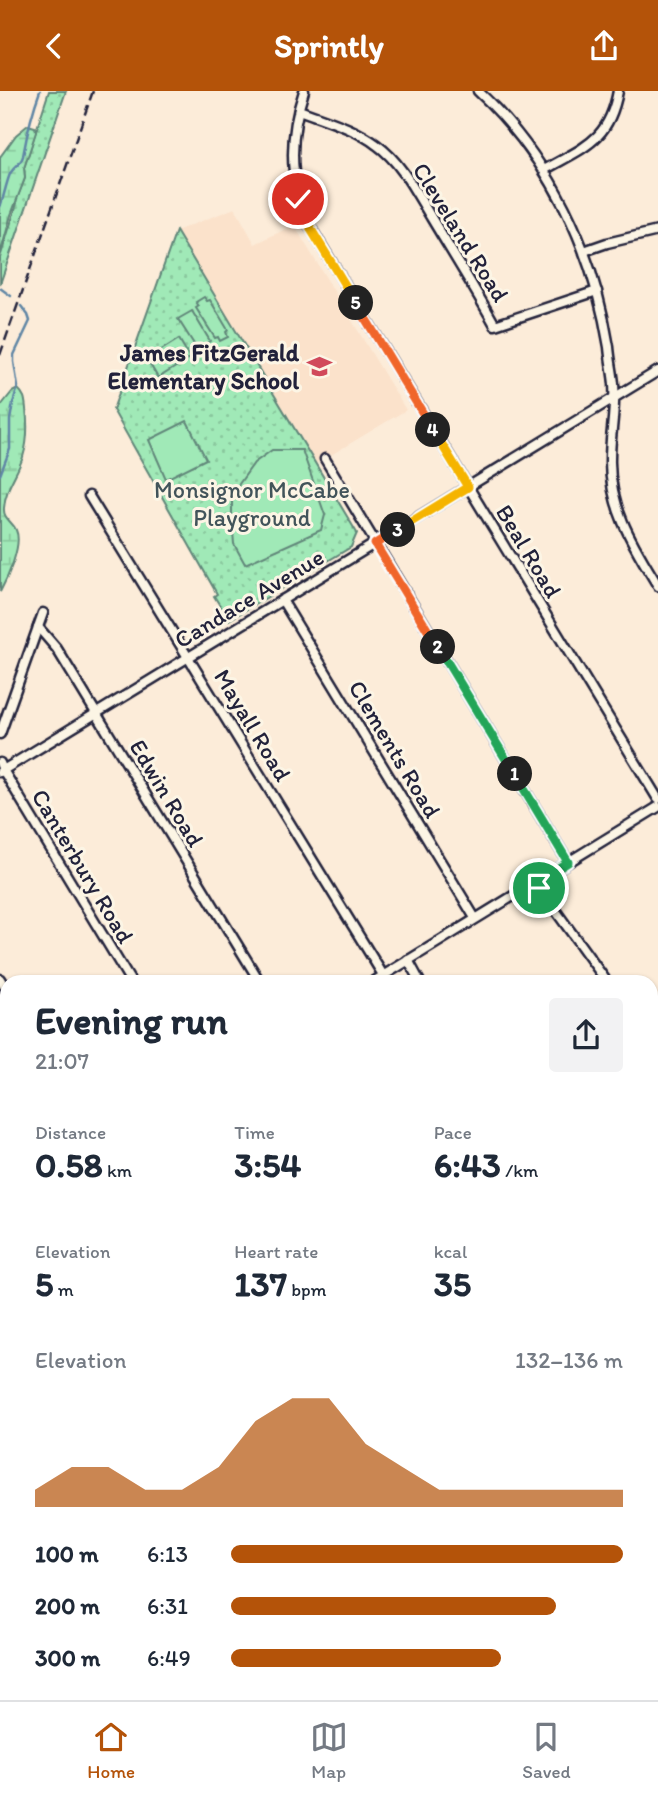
<!DOCTYPE html>
<html lang="en">
<head>
<meta charset="utf-8">
<style>
	:root { --surface:#fff; --page:#f2f2f3; --text:#1f2937; --muted:#747a83; --line:#e0e1e3; --accent:#b45309 }
	body { margin:0; font-family:Itim,sans-serif; background:var(--page); color:var(--text); height:100vh; display:flex; flex-direction:column; font-size:26px; white-space:nowrap }
	* { box-sizing:border-box; margin:0 }
	p { font-size:23px; color:var(--muted) }
	.icon { flex:none; width:38px; height:38px; fill:none; stroke:currentColor; stroke-width:2; stroke-linecap:round; stroke-linejoin:round }
	.map { position:relative; flex:1; overflow:hidden }
	.drawer { position:absolute; left:0px; top:884px; width:658px; height:726px; display:flex; flex-direction:column; background:var(--surface); border-radius:21px 21px 0 0; box-shadow:0 2px 5px #0004 }
	.drawer>* { flex:none }
	.pin { position:absolute; display:grid; place-items:center; width:60px; height:60px; color:#fff; margin:-30px; border:4px solid #fff; border-radius:50%; box-shadow:0 2px 7px #0007 }
	.km { position:absolute; width:35px; height:35px; margin:-18px; border-radius:50%; background:#222; color:#fff; font-size:19px; line-height:35px; text-align:center }
	.round { display:grid; place-items:center; flex:none; width:74px; height:74px; border-radius:7px; background:var(--page) }
	.overview { display:flex; align-items:center; justify-content:space-between; height:119px; padding:0 35px }
	h1 { font-size:38px; font-weight:700; line-height:52px }
	.metrics { display:grid; grid-template-columns:repeat(3,1fr); gap:10px; height:119px; padding:7px 35px }
	.metrics div { display:grid; align-content:center }
	.metrics b { font-size:35px; font-weight:700 }
	.metrics small { font-size:19px; font-weight:400 }
	.metrics p { font-size:19px }
	.chart { height:196px; padding:14px 35px }
	.chart p { display:flex; justify-content:space-between }
	.chart svg { width:100%; height:126px; margin-top:7px; fill:var(--accent); opacity:.7 }
	ul { padding:0 35px; list-style:none; font-size:23px }
	li { display:grid; grid-template-columns:112px 84px 1fr; align-items:center; height:52px }
	li i { height:18px; border-radius:9px; background:var(--accent) }
	header { display:flex; justify-content:space-between; align-items:center; height:91px; padding:0 35px; background:var(--accent); color:#fff; font-size:32px; font-weight:700 }
	.dock { display:flex; justify-content:space-around; align-items:center; height:98px; border-top:2px solid var(--line); background:var(--surface); font-size:19px; color:var(--muted) }
	.dock a { display:grid; justify-items:center; gap:4px }
	.dock .current { color:var(--accent) }
	.map>svg:first-child { display:block }
</style>
</head>
<body>
<header><svg class="icon" aria-label="back" viewBox="0 0 24 24"><path d="M15 5l-7 7 7 7"/></svg>Sprintly<svg class="icon" aria-label="share" viewBox="0 0 24 24"><path d="M12 15V3M7 8l5-5 5 5M5 13v7h14v-7"/></svg></header>
<div class="map">
<svg width="658" height="1609" viewBox="0 0 658 1609">
	<defs>
		<pattern id="grass-dots" width="8" height="8" patternUnits="userSpaceOnUse" patternTransform="scale(1.75)"><rect width="8" height="8" fill="#a0e9b7"/><path d="M2 2h.1M6 6h.1" fill="none" stroke="#8ac89e" stroke-width="1.8" stroke-linecap="round"/></pattern>
		<pattern id="wetland-marsh" width="20" height="14" patternUnits="userSpaceOnUse" patternTransform="scale(1.75)"><rect width="20" height="14" fill="#a0e9b7"/><path d="M1 5h8M5 5V1M11 12h8M15 12V8" fill="none" stroke="#8ac89e"/></pattern>
		<pattern id="cemetery-stones" width="16" height="16" patternUnits="userSpaceOnUse" patternTransform="scale(1.75)"><rect width="16" height="16" fill="#a0e9b7"/><path d="M2 7V4a2 2 0 0 1 4 0v3zM10 15v-3a2 2 0 0 1 4 0v3z" fill="#8ac89e"/></pattern>
	</defs>
	<rect width="100%" height="100%" fill="#fcecd9"/>
	<filter id="ink" filterUnits="userSpaceOnUse"><feTurbulence type="fractalNoise" baseFrequency=".0143" numOctaves="2"/><feDisplacementMap in="SourceGraphic" scale="14" xChannelSelector="R" yChannelSelector="G"/><feConvolveMatrix kernelMatrix="1 2 1 2 8 2 1 2 1" color-interpolation-filters="sRGB"/></filter>
	<g filter="url(#ink)">
		<polygon fill="#fbe2cb" points="235,117 255,153 294,134 406,319 316,373 176,140"/>
		<g fill="url(#grass-dots)" stroke="#618679" stroke-width="2">
			<polygon points="49,0 66,0 0,193 0,167 17,112 16,110 25,87 24,77"/>
			<polygon points="176,140 357,442 351,456 229,529 214,505 217,503 113,319"/>
		</g>
		<g fill="url(#wetland-marsh)" stroke="#618679" stroke-width="2">
			<polygon points="28,34 35,36 36,41 24,77 25,87 11,124 0,164 0,66 16,44"/>
			<path d="M18 298C25 304 25 309 26 318 28 334 28 350 23 366 17 384 5 397 4 417 3 428 12 430 16 439 23 454 7 488 0 501V316L12 301Z"/>
		</g>
		<polygon fill="url(#cemetery-stones)" stroke="#618679" stroke-width="2" points="7,1554 7,1603 93,1603 96,1609 0,1609 0,1558"/>
		<g fill="#a0e9b7" stroke="#618679" stroke-width="2">
			<polygon points="204,206 207,210 210,209 228,239 226,241 228,246 220,250 218,246 215,247 196,217 199,215 196,211"/>
			<polygon points="192,220 210,250 197,258 178,228"/>
			<polygon points="179,248 190,267 158,287 147,268"/>
			<polygon points="187,330 206,368 166,388 149,349"/>
			<polygon points="272,359 302,359 325,424 321,439 245,473 234,453 232,428 232,410 239,393 254,372"/>
		</g>
		<g fill="none" stroke-linecap="round" stroke-linejoin="round">
			<g stroke="#6086a5" stroke-width="2.5">
				<path d="M0 116C4 105 6 93 10 83 13 76 21 74 23 65 27 43 32 21 40 0"/>
				<polyline points="0,197 11,205"/>
				<polyline points="0,384 10,358 10,329 13,312 18,296 14,271 14,264 30,230 28,224 21,215"/>
			</g>
			<defs>
				<g id="minor">
					<path d="M304 0C289 45 288 90 309 134L658 708"/>
					<path d="M478 0C551 68 593 159 609 256 610 269 613 281 614 293 616 318 610 343 610 368 609 417 634 455 658 495"/>
					<path d="M299 19C325 29 355 37 377 54 402 72 416 102 432 128 453 163 475 198 495 234L597 200"/>
					<path d="M544 79C584 56 609 50 618 0"/>
					<polyline points="584,160 607,152 658,140"/>
					<polyline points="325,368 568,771"/>
					<polyline points="89,405 383,884"/>
					<polyline points="282,509 475,827"/>
					<polyline points="38,536 57,558 260,891"/>
					<polyline points="0,643 43,522"/>
					<polyline points="0,672 3,679 131,891"/>
					<polyline points="0,681 658,280"/>
					<polyline points="535,791 607,891"/>
					<polyline points="408,869 420,891"/>
					<polyline points="0,888 7,900"/>
					<polyline points="373,891 658,716"/>
					<polyline points="651,952 658,961"/>
					<polyline points="0,1118 7,1130"/>
					<polyline points="651,1241 658,1237"/>
					<polyline points="651,1340 658,1353"/>
					<polyline points="0,1369 7,1362"/>
					<polyline points="651,1600 656,1609"/>
					<polyline points="151,1603 154,1609"/>
					<polyline points="270,1603 274,1609"/>
					<polyline points="354,1609 363,1603"/>
				</g>
				<polyline id="tertiary" points="469,1603 472,1609"/>
				<g id="primary">
					<polyline points="651,1079 658,1074"/>
					<polyline points="0,1540 7,1536"/>
				</g>
			</defs>
			<use href="#minor" stroke="#22223b" stroke-width="13"/>
			<use href="#tertiary" stroke="#22223b" stroke-width="15"/>
			<use href="#primary" stroke="#22223b" stroke-width="18"/>
			<use href="#minor" stroke="#fcf5e5" stroke-width="8"/>
			<use href="#tertiary" stroke="#fcf5e5" stroke-width="10"/>
			<use href="#primary" stroke="#fedf80" stroke-width="12"/>
			<polyline stroke="#22223b" stroke-width="2.5" stroke-dasharray="10 5" stroke-linecap="butt" points="0,264 93,0"/>
		</g>
	</g>
	<g fill="none" stroke-linecap="round" stroke-linejoin="round" filter="url(#ink)">
		<defs>
			<polyline id="split-1" points="515,683 568,771 535,792 539,797"/>
			<polyline id="split-2" points="438,556 515,683"/>
			<polyline id="split-3" points="398,439 375,453 438,556"/>
			<polyline id="split-4" points="398,439 468,396 433,339"/>
			<polyline id="split-5" points="356,212 433,339"/>
			<polyline id="split-6" points="298,108 312,140 356,212"/>
		</defs>
		<use href="#split-1" stroke="#fff" stroke-width="14"/>
		<use href="#split-2" stroke="#fff" stroke-width="14"/>
		<use href="#split-3" stroke="#fff" stroke-width="14"/>
		<use href="#split-4" stroke="#fff" stroke-width="14"/>
		<use href="#split-5" stroke="#fff" stroke-width="14"/>
		<use href="#split-6" stroke="#fff" stroke-width="14"/>
		<use href="#split-1" stroke="#22a559" stroke-width="9"/>
		<use href="#split-2" stroke="#22a559" stroke-width="9"/>
		<use href="#split-3" stroke="#f0652b" stroke-width="9"/>
		<use href="#split-4" stroke="#f5b400" stroke-width="9"/>
		<use href="#split-5" stroke="#f0652b" stroke-width="9"/>
		<use href="#split-6" stroke="#f5b400" stroke-width="9"/>
	</g>
	<defs>
		<symbol id="school-bare" viewBox="-9 -9 18 18"><path d="M0-5L7-2L0 1L-7-2ZM-4 1L0 2.5L4 1V4Q0 6-4 4Z" fill="#d1495b" stroke="#fcf5e5" stroke-width="2.5" paint-order="stroke"/></symbol>
	</defs>
	<g fill-rule="evenodd">
		<use href="#school-bare" x="302" y="258" width="35" height="35"/>
	</g>
	<g text-anchor="middle" dominant-baseline="central" stroke-width="6" stroke-linejoin="round" paint-order="stroke">
		<g font-size="24" fill="#22223b" stroke="#fcf5e5">
			<text transform="translate(461 141) rotate(58)">Cleveland Road</text>
			<text transform="translate(529 460) rotate(59)">Beal Road</text>
			<text transform="translate(249 507) rotate(-31)">Candace Avenue</text>
			<text transform="translate(253 634) rotate(59)">Mayall Road</text>
			<text transform="translate(395 658) rotate(59)">Clements Road</text>
			<text transform="translate(167 702) rotate(59)">Edwin Road</text>
			<text transform="translate(83 775) rotate(59)">Canterbury Road</text>
		</g>
		<g font-size="24" font-weight="bold" fill="#22223b" stroke="#fcf5e5" text-anchor="end">
			<text x="299" y="261">James FitzGerald<tspan x="299" dy="28">Elementary School</tspan></text>
		</g>
		<g font-size="24" fill="#42545a" stroke="#fcf5e5">
			<text x="252" y="398">Monsignor McCabe<tspan x="252" dy="28">Playground</tspan></text>
		</g>
	</g>
</svg>
<div class="pin" style="left:539px;top:797px;background:#1e9e55"><svg class="icon" aria-label="arrive" viewBox="0 0 24 24"><path d="M6 21V4h12l-3 4 3 4H6"/></svg></div>
<div class="pin" style="left:298px;top:108px;background:#d93025"><svg class="icon" aria-label="check" viewBox="0 0 24 24"><path d="M5 12l5 5 9-10"/></svg></div>
<b class="km" style="left:515px;top:683px">1</b>
<b class="km" style="left:438px;top:556px">2</b>
<b class="km" style="left:398px;top:439px">3</b>
<b class="km" style="left:433px;top:339px">4</b>
<b class="km" style="left:356px;top:212px">5</b>
<section class="drawer">
<div class="overview"><div><h1>Evening run</h1><p>21:07</p></div><a class="round"><svg class="icon" aria-label="share" viewBox="0 0 24 24"><path d="M12 15V3M7 8l5-5 5 5M5 13v7h14v-7"/></svg></a></div>
<div class="metrics">
<div><p>Distance</p><b>0.58<small> km</small></b></div>
<div><p>Time</p><b>3:54</b></div>
<div><p>Pace</p><b>6:43<small> /km</small></b></div>
</div>
<div class="metrics">
<div><p>Elevation</p><b>5<small> m</small></b></div>
<div><p>Heart rate</p><b>137<small> bpm</small></b></div>
<div><p>kcal</p><b>35</b></div>
</div>
<div class="chart"><p><span>Elevation</span>132–136 m</p>
<svg viewBox="0 0 160 44" preserveAspectRatio="none"><path d="M0 44V38L10 30L20 30L30 38L40 38L50 30L60 14L70 6L80 6L90 22L100 30L110 38L120 38L130 38L140 38L150 38L160 38V44z"/></svg>
</div>
<ul>
<li><b>100 m</b>6:13<i style="width:100%"></i></li>
<li><b>200 m</b>6:31<i style="width:83%"></i></li>
<li><b>300 m</b>6:49<i style="width:69%"></i></li>
</ul>
</section>
</div>
<nav class="dock">
<a class="current"><svg class="icon" aria-label="home" viewBox="0 0 24 24"><path d="M3 11l9-7 9 7M6 9v11h12V9"/></svg>Home</a>
<a><svg class="icon" aria-label="map" viewBox="0 0 24 24"><path d="M3 6l6-2 6 2 6-2v14l-6 2-6-2-6 2zM9 4v14M15 6v14"/></svg>Map</a>
<a><svg class="icon" aria-label="saved" viewBox="0 0 24 24"><path d="M7 4h10v16l-5-4-5 4z"/></svg>Saved</a>
</nav>
</body>
</html>
